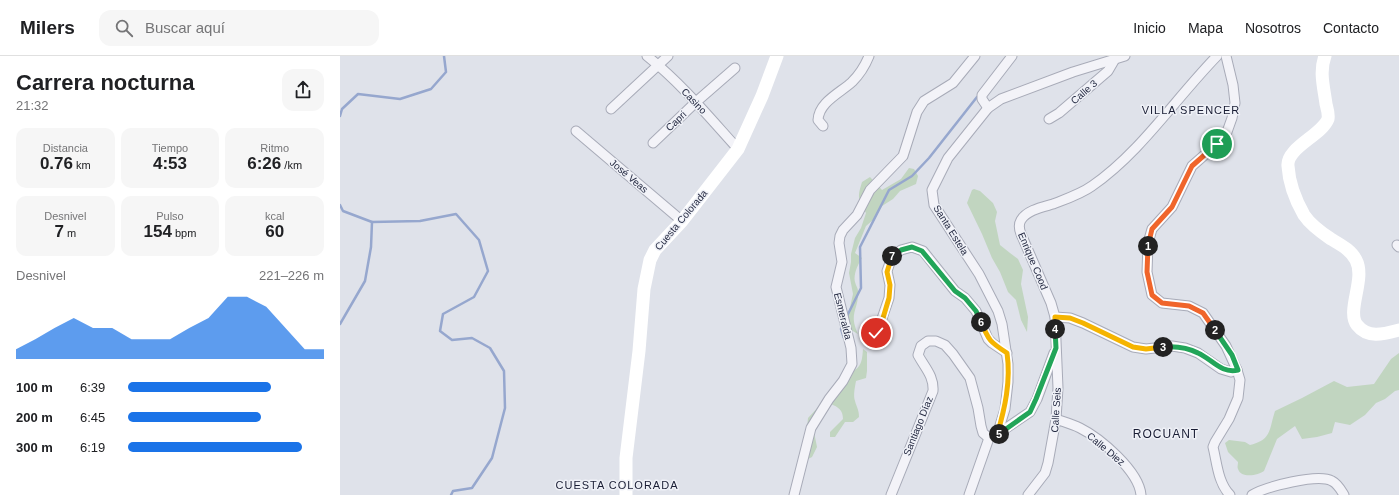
<!DOCTYPE html>
<html lang="es">
<head>
<meta charset="utf-8">
<style>
	:root { --surface:#fff; --page:#f6f6f6; --text:#202124; --muted:#757577; --line:#e0e0e0; --accent:#1a73e8 }
	body { margin:0; font-family:Arial,sans-serif; background:var(--page); color:var(--text); height:100vh; display:flex; flex-direction:column; font-size:15px; white-space:nowrap }
	* { box-sizing:border-box; margin:0 }
	p { font-size:13px; color:var(--muted) }
	.icon { flex:none; width:22px; height:22px; fill:none; stroke:currentColor; stroke-width:2; stroke-linecap:round; stroke-linejoin:round }
	.map { position:relative; flex:1; overflow:hidden }
	.panel { display:flex; flex-direction:column; background:var(--surface); width:340px }
	.panel>* { flex:none }
	.pin { position:absolute; display:grid; place-items:center; width:34px; height:34px; color:#fff; margin:-17px; border:2px solid #fff; border-radius:50%; box-shadow:0 1px 4px #0007 }
	.km { position:absolute; width:20px; height:20px; margin:-10px; border-radius:50%; background:#222; color:#fff; font-size:11px; line-height:20px; text-align:center }
	.round { display:grid; place-items:center; flex:none; width:42px; height:42px; border-radius:12px; background:var(--page) }
	.summary { display:flex; align-items:center; justify-content:space-between; height:68px; padding:0 16px }
	h1 { font-size:22px; font-weight:700; line-height:30px }
	.metrics { display:grid; grid-template-columns:repeat(3,1fr); gap:6px; height:68px; padding:4px 16px }
	.metrics div { display:grid; align-content:center; border-radius:10px; background:var(--page); text-align:center }
	.metrics b { font-size:17px; font-weight:700 }
	.metrics small { font-size:11px; font-weight:400 }
	.metrics p { font-size:11px }
	.chart { height:112px; padding:8px 16px }
	.chart p { display:flex; justify-content:space-between }
	.chart svg { width:100%; height:72px; margin-top:4px; fill:var(--accent); opacity:.7 }
	ul { padding:0 16px; list-style:none; font-size:13px }
	li { display:grid; grid-template-columns:64px 48px 1fr; align-items:center; height:30px }
	li i { height:10px; border-radius:5px; background:var(--accent) }
	header { display:flex; align-items:center; gap:24px; box-sizing:border-box; height:56px; padding:0 20px; background:var(--surface); border-bottom:1px solid var(--line) }
	header strong { font-size:19px }
	nav { display:flex; gap:22px; margin-inline-start:auto; font-size:14px }
	.search { width:280px; height:36px; background:var(--page); display:flex; align-items:center; gap:10px; box-sizing:border-box; padding:0 14px; border-radius:12px; color:var(--muted); font-size:15px }
	main { display:flex; flex:1; min-height:0 }
	.map>svg:first-child { display:block }
</style>
</head>
<body>
<header>
<strong>Milers</strong>
<div class="search"><svg class="icon" aria-label="search" viewBox="0 0 24 24"><circle cx="10" cy="10" r="6"/><path d="M15 15l6 6"/></svg>Buscar aquí</div>
<nav><a>Inicio</a><a>Mapa</a><a>Nosotros</a><a>Contacto</a></nav>
</header>
<main>
<section class="panel">
<div class="summary"><div><h1>Carrera nocturna</h1><p>21:32</p></div><a class="round"><svg class="icon" aria-label="share" viewBox="0 0 24 24"><path d="M12 15V3M7 8l5-5 5 5M5 13v7h14v-7"/></svg></a></div>
<div class="metrics">
<div><p>Distancia</p><b>0.76<small> km</small></b></div>
<div><p>Tiempo</p><b>4:53</b></div>
<div><p>Ritmo</p><b>6:26<small> /km</small></b></div>
</div>
<div class="metrics">
<div><p>Desnivel</p><b>7<small> m</small></b></div>
<div><p>Pulso</p><b>154<small> bpm</small></b></div>
<div><p>kcal</p><b>60</b></div>
</div>
<div class="chart"><p><span>Desnivel</span>221–226 m</p>
<svg viewBox="0 0 160 44" preserveAspectRatio="none"><path d="M0 44V38L10 32L20 25L30 19L40 25L50 25L60 32L70 32L80 32L90 25L100 19L110 6L120 6L130 12L140 25L150 38L160 38V44z"/></svg>
</div>
<ul>
<li><b>100 m</b>6:39<i style="width:73%"></i></li>
<li><b>200 m</b>6:45<i style="width:68%"></i></li>
<li><b>300 m</b>6:19<i style="width:89%"></i></li>
</ul>
</section>
<div class="map">
<svg width="1059" height="439" viewBox="0 0 1059 439">
	<rect width="100%" height="100%" fill="#dfe2ea"/>
	<g fill="#c1d5c0">
		<path d="M569 112 574 113 578 120 576 128 560 135 553 143 542 150 533 164 526 170 515 197 522 202C518 208 513 219 515 226 516 230 518 232 518 235 519 254 508 257 518 278L511 274 508 260 513 238 509 217 511 206V198L515 182 521 172 526 157C518 143 517 142 522 126L530 121 542 134 561 123Z"/>
		<polygon points="634,133 640,135 653,147 657,156 655,165 660,189 670,197 678,203 683,214 681,228 688,261 687,276 681,264 676,244 668,236 660,216 652,202 642,178 627,147 632,134"/>
		<path d="M523 293 527 296V315L526 322 516 325C515 331 513 339 515 345 517 352 519 354 519 361L513 366H505L495 381H490V376L503 363C503 354 498 351 491 348L485 353 474 376 477 391 472 401 464 405 468 362 510 317C522 311 522 305 523 293Z"/>
		<path d="M1059 297V334L1055 335 1045 343 1036 347 1025 359 1010 369 995 366 992 377 977 381 962 383 955 370 937 383 924 415C919 419 901 423 898 413 897 411 898 409 898 406L888 396 885 387 889 384 905 386 910 389C932 384 929 373 935 355L962 342 994 325 1007 331 1034 328 1051 303Z"/>
	</g>
	<g fill="none" stroke-linecap="round" stroke-linejoin="round">
		<g stroke="#96a7ce" stroke-width="2.5">
			<polyline points="0,60 2,53 18,38 60,43 91,33 106,16 104,0"/>
			<polyline points="0,149 3,155 32,166 80,165 116,158 139,184 148,215 134,241 103,258 100,275 112,284 132,282 150,292 164,315 165,352 152,402 132,432 113,435 111,439"/>
			<polyline points="506,262 521,232 520,191 549,134 572,120 589,102 637,41"/>
			<polyline points="0,268 25,225 31,191 32,166"/>
			<polyline points="502,270 501,273 504,282"/>
		</g>
		<defs>
			<g id="street">
				<path d="M307 0C341 27 369 61 398 93"/>
				<path d="M886 0 893 29 895 47 892 62 887 76 877 88 852 110 832 151 812 173 808 187 807 216 812 239 822 247 849 250 863 257 886 290 897 314 900 324 898 342 889 363 875 386 873 391C877 407 878 427 890 439"/>
				<polyline points="648,52 642,43 642,39 672,0"/>
				<polyline points="271,53 328,0"/>
				<polyline points="709,63 719,57 768,15 775,3"/>
				<path d="M483 70 478 64C479 46 500 37 512 26 520 18 525 10 529 0"/>
				<polyline points="236,75 342,165"/>
				<polyline points="313,87 356,46 395,12"/>
				<polyline points="1057,189 1059,191"/>
				<polyline points="715,261 730,262 743,267 793,291 806,293 832,290 845,292 858,297 881,313 891,316 897,314"/>
				<polyline points="534,286 549,242 550,229 547,215 552,201 561,194 572,191 583,195 615,235 625,242 636,255 648,283 652,287 667,297"/>
				<path d="M716 363C724 366 732 368 740 372 760 382 799 415 801 439"/>
				<polyline points="656,379 690,356 697,343 714,297"/>
				<polyline points="657,379 665,353 668,326 668,308 662,268 658,255 639,218 594,149 592,134 608,102 648,52 661,43 733,16 785,0"/>
				<polyline points="454,439 471,372 489,343 503,325 512,308 511,292 496,231 502,206 499,187 500,180 503,174 517,159 530,134 563,100 577,56 584,45 613,27 635,0"/>
				<path d="M551 439 593 335C594 320 585 312 578 299L581 290 588 285H596L605 289 613 298 630 322 638 352 641 370 643 377 649 382"/>
				<polyline points="629,439 649,382"/>
				<path d="M688 439 705 417 708 407 716 363 718 332 715 261 711 247 681 178C679 173 678 169 681 164 687 154 703 151 713 148 726 143 741 138 752 130 801 96 835 43 877 0"/>
				<path d="M912 439C925 431 978 417 992 425 998 428 1001 434 1004 439"/>
			</g>
		</defs>
		<use href="#street" stroke="#a8abb8" stroke-width="11"/>
		<use href="#street" stroke="#f3f3f8" stroke-width="9"/>
		<g stroke="#fff" stroke-width="13">
			<path d="M985 0C979 16 984 32 986 48 987 52 989 58 988 63 982 79 946 92 948 110 949 126 956 145 964 159 970 168 982 177 991 183 1001 189 1011 194 1016 204 1026 223 1006 255 1017 269 1028 283 1044 278 1059 274"/>
			<polyline points="286,439 286,402 299,295 304,233 310,204 315,194 342,165 398,93 422,40 437,0"/>
		</g>
	</g>
	<g fill="none" stroke-linecap="round" stroke-linejoin="round">
		<defs>
			<polyline id="split-1" points="808,190 812,173 832,151 852,110 877,88"/>
			<polyline id="split-2" points="808,190 807,216 812,239 822,247 849,250 863,257 875,274"/>
			<path id="split-3" d="M823 291C835 290 847 291 858 297 872 303 881 318 898 314L892 299 875 274"/>
			<polyline id="split-4" points="715,273 715,261 730,262 743,267 793,291 806,293 823,291"/>
			<polyline id="split-5" points="659,378 690,356 696,343 716,292 715,273"/>
			<path id="split-6" d="M641 266C649 285 650 286 667 297 671 325 665 352 657 379L659 378"/>
			<polyline id="split-7" points="552,200 561,194 572,191 582,195 615,235 625,242 636,255 641,266"/>
			<polyline id="split-8" points="536,277 543,262 549,242 550,229 547,216 552,200"/>
		</defs>
		<use href="#split-1" stroke="#fff" stroke-width="8"/>
		<use href="#split-2" stroke="#fff" stroke-width="8"/>
		<use href="#split-3" stroke="#fff" stroke-width="8"/>
		<use href="#split-4" stroke="#fff" stroke-width="8"/>
		<use href="#split-5" stroke="#fff" stroke-width="8"/>
		<use href="#split-6" stroke="#fff" stroke-width="8"/>
		<use href="#split-7" stroke="#fff" stroke-width="8"/>
		<use href="#split-8" stroke="#fff" stroke-width="8"/>
		<use href="#split-1" stroke="#f0652b" stroke-width="5"/>
		<use href="#split-2" stroke="#f0652b" stroke-width="5"/>
		<use href="#split-3" stroke="#22a559" stroke-width="5"/>
		<use href="#split-4" stroke="#f5b400" stroke-width="5"/>
		<use href="#split-5" stroke="#22a559" stroke-width="5"/>
		<use href="#split-6" stroke="#f5b400" stroke-width="5"/>
		<use href="#split-7" stroke="#22a559" stroke-width="5"/>
		<use href="#split-8" stroke="#f5b400" stroke-width="5"/>
	</g>
	<g text-anchor="middle" dominant-baseline="central" stroke-width="3" stroke-linejoin="round" paint-order="stroke">
		<g font-size="10" fill="#262b43" stroke="#eff1f7">
			<text transform="translate(744 36) rotate(-41)">Calle 3</text>
			<text transform="translate(354 45) rotate(46)">Casino</text>
			<text transform="translate(336 65) rotate(-44)">Capri</text>
			<text transform="translate(289 120) rotate(40)">José Veas</text>
			<text transform="translate(341 164) rotate(-50)">Cuesta Colorada</text>
			<text transform="translate(611 174) rotate(58)">Santa Estela</text>
			<text transform="translate(693 205) rotate(67)">Enrique Cood</text>
			<text transform="translate(503 260) rotate(76)">Esmeralda</text>
			<text transform="translate(716 354) rotate(-86)">Calle Seis</text>
			<text transform="translate(578 370) rotate(-68)">Santiago Díaz</text>
			<text transform="translate(766 393) rotate(40)">Calle Diez</text>
		</g>
		<g font-size="11" letter-spacing="1" fill="#191d34" stroke="#eff1f7">
			<text x="851" y="54">VILLA SPENCER</text>
			<text x="277" y="429">CUESTA COLORADA</text>
		</g>
		<g font-size="12" letter-spacing="1" fill="#191d34" stroke="#eff1f7">
			<text x="826" y="378">ROCUANT</text>
		</g>
	</g>
</svg>
<div class="pin" style="left:877px;top:88px;background:#1e9e55"><svg class="icon" aria-label="arrive" viewBox="0 0 24 24"><path d="M6 21V4h12l-3 4 3 4H6"/></svg></div>
<div class="pin" style="left:536px;top:277px;background:#d93025"><svg class="icon" aria-label="check" viewBox="0 0 24 24"><path d="M5 12l5 5 9-10"/></svg></div>
<b class="km" style="left:808px;top:190px">1</b>
<b class="km" style="left:875px;top:274px">2</b>
<b class="km" style="left:823px;top:291px">3</b>
<b class="km" style="left:715px;top:273px">4</b>
<b class="km" style="left:659px;top:378px">5</b>
<b class="km" style="left:641px;top:266px">6</b>
<b class="km" style="left:552px;top:200px">7</b>
</div>
</main>
</body>
</html>
